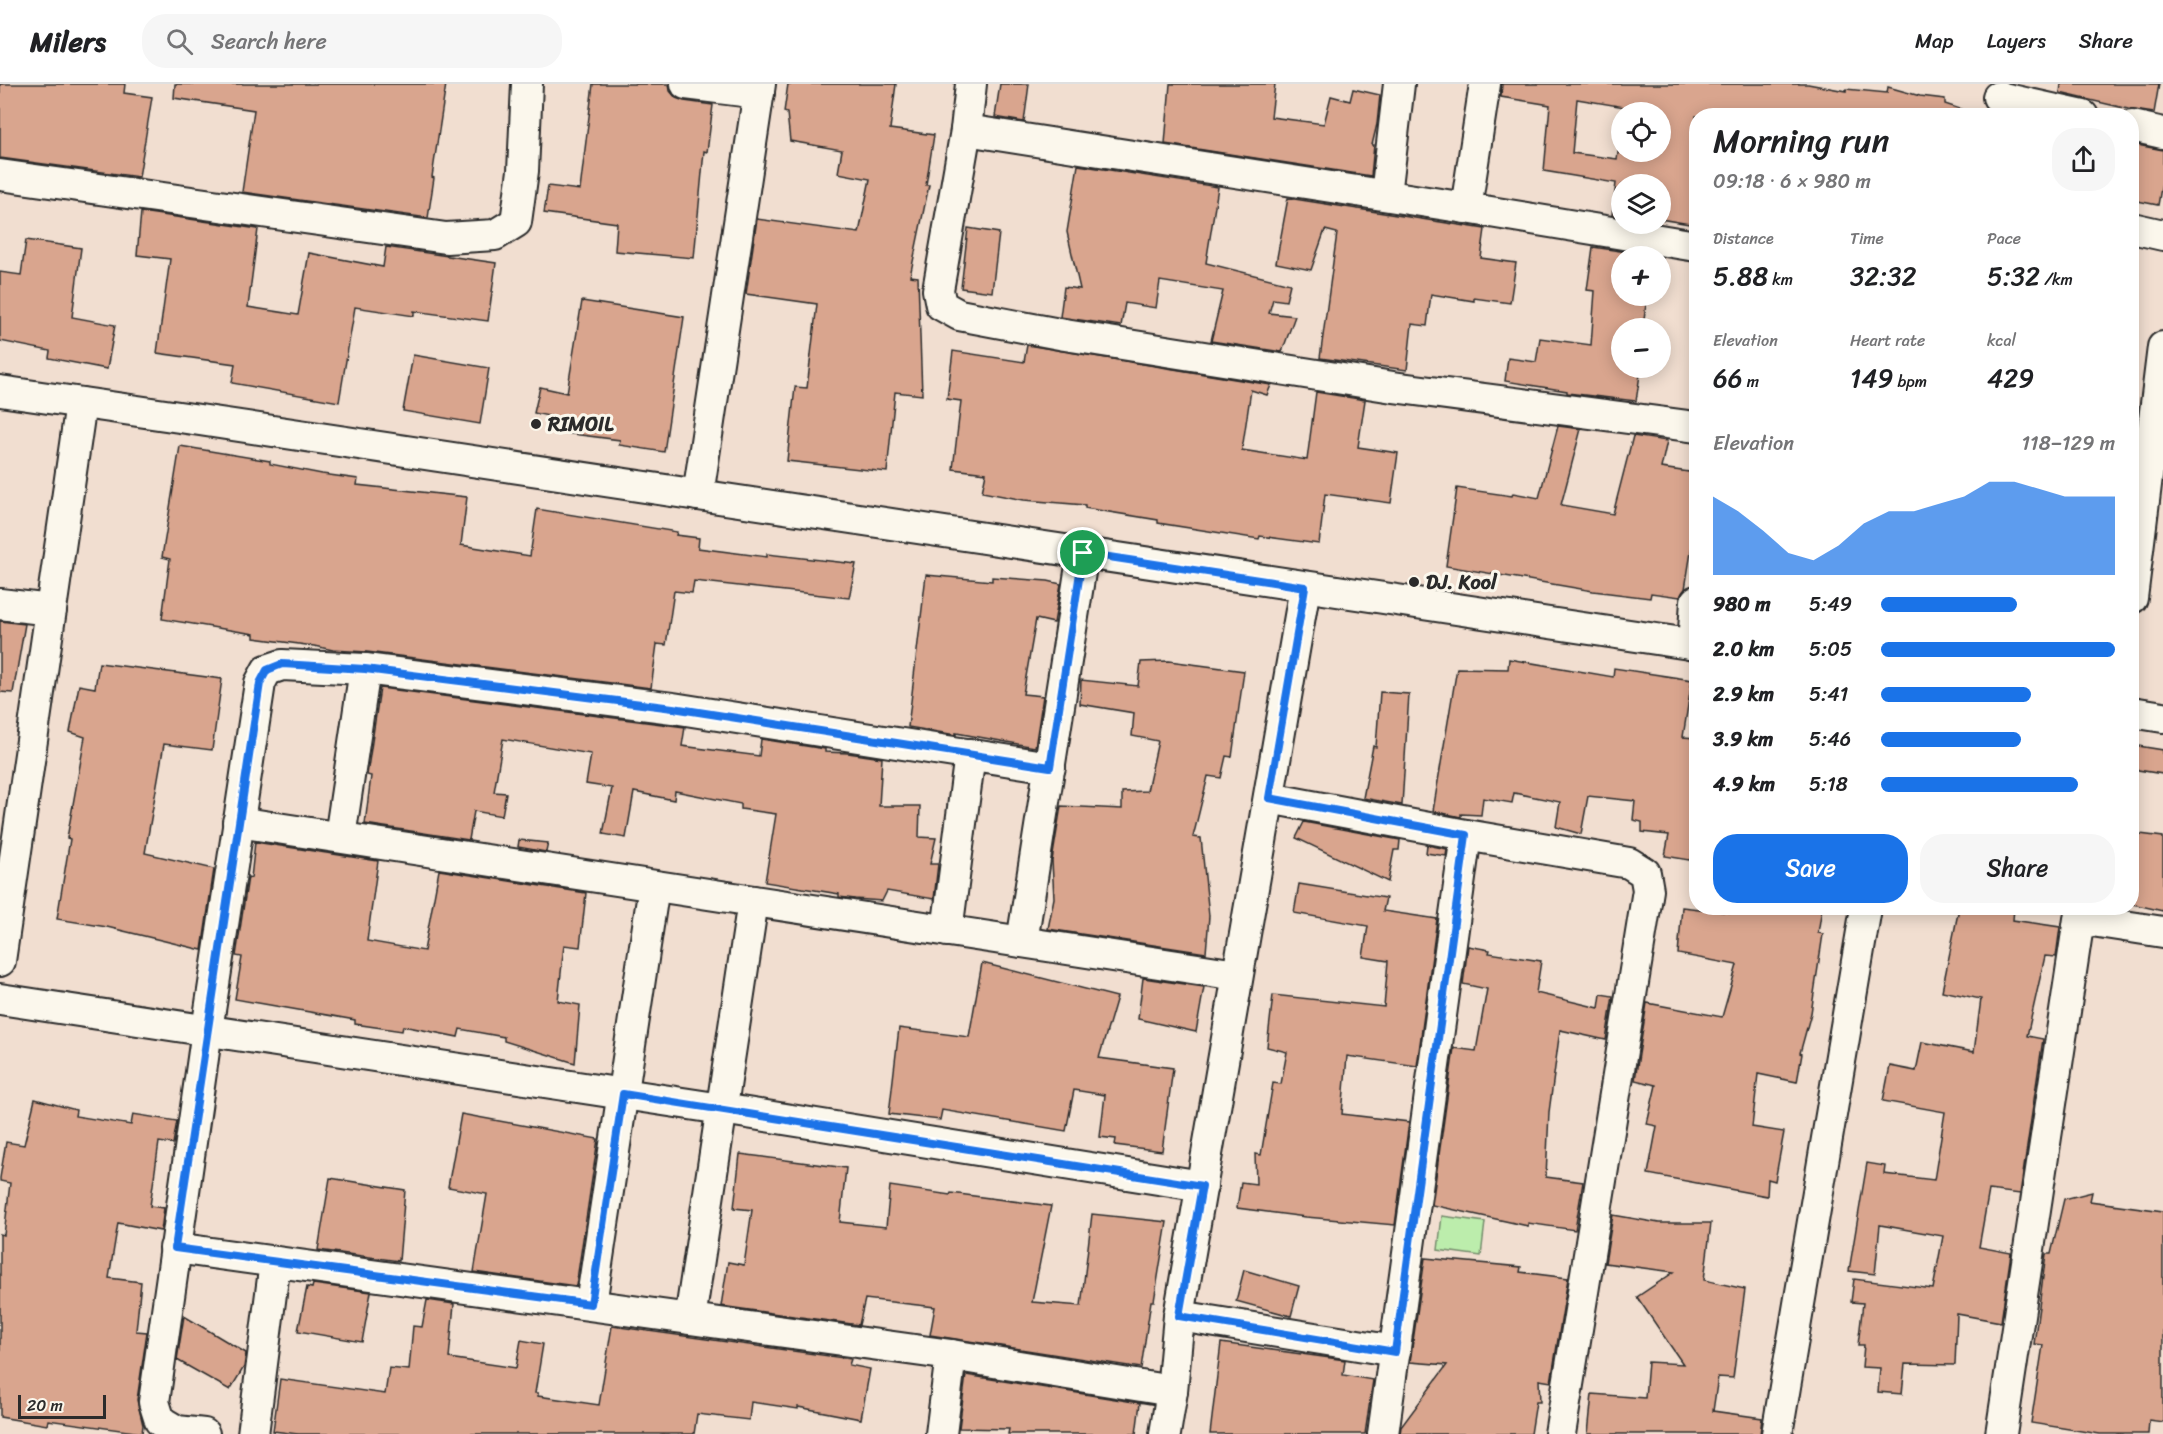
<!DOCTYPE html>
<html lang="en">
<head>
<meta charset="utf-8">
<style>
	:root { --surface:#fff; --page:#f6f6f6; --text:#202124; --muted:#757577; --line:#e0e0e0; --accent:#1a73e8 }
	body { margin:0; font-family:Sriracha,sans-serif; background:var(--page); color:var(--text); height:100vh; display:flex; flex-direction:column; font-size:22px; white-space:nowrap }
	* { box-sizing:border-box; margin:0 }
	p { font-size:20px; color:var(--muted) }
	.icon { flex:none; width:33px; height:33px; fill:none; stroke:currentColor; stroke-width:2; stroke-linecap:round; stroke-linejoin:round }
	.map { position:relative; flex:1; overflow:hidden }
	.sheet { position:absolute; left:1689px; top:24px; width:450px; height:807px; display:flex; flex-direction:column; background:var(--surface); border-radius:24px; box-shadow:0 3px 15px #0003 }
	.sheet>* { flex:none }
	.controls { position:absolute; left:1611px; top:18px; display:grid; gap:12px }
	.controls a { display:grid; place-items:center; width:60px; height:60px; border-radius:50%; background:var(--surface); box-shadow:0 3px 15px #0003; font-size:30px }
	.scale { position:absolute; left:18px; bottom:15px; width:88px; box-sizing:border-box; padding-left:6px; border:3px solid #2b2b2b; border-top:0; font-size:16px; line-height:21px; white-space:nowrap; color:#2b2b2b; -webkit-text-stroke:4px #fbf7ec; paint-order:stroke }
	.pin { position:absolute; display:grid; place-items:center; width:51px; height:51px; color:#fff; margin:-26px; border:3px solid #fff; border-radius:50%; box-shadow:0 2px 6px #0007 }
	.round { display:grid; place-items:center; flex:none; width:63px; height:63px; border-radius:24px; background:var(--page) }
	.overview { display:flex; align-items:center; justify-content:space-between; height:102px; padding:0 24px }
	h1 { font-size:33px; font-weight:600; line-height:45px }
	.figures { display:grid; grid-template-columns:repeat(3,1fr); gap:9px; height:102px; padding:6px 24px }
	.figures div { display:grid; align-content:center }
	.figures b { font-size:26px; font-weight:600 }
	.figures small { font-size:16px; font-weight:400 }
	.figures p { font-size:16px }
	.chart { height:168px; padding:12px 24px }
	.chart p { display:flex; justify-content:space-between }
	.chart svg { width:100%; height:108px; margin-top:6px; fill:var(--accent); opacity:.7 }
	.button { display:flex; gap:12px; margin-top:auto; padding:12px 24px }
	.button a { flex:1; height:69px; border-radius:24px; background:var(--accent); color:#fff; font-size:24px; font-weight:600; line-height:69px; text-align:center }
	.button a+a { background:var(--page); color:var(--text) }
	ul { padding:0 24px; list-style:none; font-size:20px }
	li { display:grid; grid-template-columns:96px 72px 1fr; align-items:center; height:45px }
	li i { height:15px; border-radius:8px; background:var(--accent) }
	header { display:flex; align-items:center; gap:36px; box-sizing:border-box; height:84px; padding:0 30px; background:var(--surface); border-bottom:2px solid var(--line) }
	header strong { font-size:28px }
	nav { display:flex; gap:33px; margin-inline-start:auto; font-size:21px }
	.search { width:420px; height:54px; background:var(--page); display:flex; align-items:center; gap:15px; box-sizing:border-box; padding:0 21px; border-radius:24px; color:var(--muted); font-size:22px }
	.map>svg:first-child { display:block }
</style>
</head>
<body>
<header>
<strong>Milers</strong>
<div class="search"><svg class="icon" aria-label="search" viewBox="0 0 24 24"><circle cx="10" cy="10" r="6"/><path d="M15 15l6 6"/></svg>Search here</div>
<nav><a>Map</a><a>Layers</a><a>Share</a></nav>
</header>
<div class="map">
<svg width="2163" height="1350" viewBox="0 0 2163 1350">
	<rect width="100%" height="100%" fill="#f1ded0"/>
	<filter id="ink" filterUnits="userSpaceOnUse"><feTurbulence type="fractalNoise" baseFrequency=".0167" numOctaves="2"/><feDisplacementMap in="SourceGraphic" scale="12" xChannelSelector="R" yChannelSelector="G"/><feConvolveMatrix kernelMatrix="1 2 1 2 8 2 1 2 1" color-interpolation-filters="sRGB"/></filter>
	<g filter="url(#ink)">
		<polygon fill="#bcedac" stroke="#748c6c" stroke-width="1.5" points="1442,1132 1485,1138 1481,1172 1438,1166"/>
		<g fill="#d9a58e" stroke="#2b2b2b" stroke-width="1.5" fill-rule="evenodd">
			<polygon points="0,0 125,0 124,9 152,13 139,93 0,74"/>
			<polygon points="175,0 446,0 432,93 434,94 428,134 242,108 254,26 174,14"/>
			<polygon points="593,0 669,0 670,7 676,14 684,17 713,21 707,68 704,67 694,174 615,167 617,139 544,129 548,102 580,106"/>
			<polygon points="788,0 896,0 890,45 934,51 926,101 929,101 910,192 918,193 922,311 895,308 887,388 787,377 795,303 807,304 817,220 746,210 757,135 859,149 870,95 838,89 842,66 790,57 787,29 784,28"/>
			<polygon points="1000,0 1029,0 1024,38 995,33"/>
			<polygon points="1170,0 1275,0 1271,33 1324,40 1331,12 1350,17 1353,5 1380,11 1377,40 1372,61 1374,61 1371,92 1165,60"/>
			<path d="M1502 0H1808L1846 7V5L1887 9 1888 3 1920 12 1945 15V20L1963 26 1962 32H1696V141L1660 135V100H1622V132L1612 131 1616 99 1544 87 1550 21 1501 13ZM1577 15 1625 23 1624 28H1660V68H1622V46L1617 75 1572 69Z"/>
			<polygon points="2061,0 2159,0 2154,29 2128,25 2060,9"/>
			<polygon points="2132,60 2163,66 2163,93 2158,121 2132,116"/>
			<polygon points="1078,81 1218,103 1206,179 1290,200 1286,217 1273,215 1269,229 1295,232 1282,268 1211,257 1223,207 1160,197 1156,224 1125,219 1121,242 1060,233 1064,203 1080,205 1067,148"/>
			<polygon points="1288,114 1485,145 1481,174 1516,179 1510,219 1474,214 1474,217 1431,210 1427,242 1412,240 1407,286 1320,274 1337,149 1325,146 1311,186 1276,179"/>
			<polygon points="141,128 258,145 248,223 298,231 309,169 383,183 386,163 496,179 488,237 414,227 414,232 355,223 339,318 232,299 235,280 157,269 170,175 137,171"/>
			<polygon points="968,144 999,149 992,208 961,204"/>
			<polygon points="26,156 81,164 72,233 115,241 107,285 49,274 50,267 0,257 0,188 21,191"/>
			<polygon points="1593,163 1654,172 1622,172 1622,212 1647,212 1643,244 1622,244 1622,284 1641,284 1636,317 1567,309 1567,307 1505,297 1508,274 1536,278 1540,254 1591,261 1595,207 1587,206"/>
			<polygon points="582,217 684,233 664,368 619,361 620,356 557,348 558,334 534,329 540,303 567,309"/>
			<polygon points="1027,261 1271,301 1267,311 1251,306 1242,366 1307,376 1316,308 1365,316 1358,363 1398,369 1391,419 1325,410 1319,460 1260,452 1259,455 1158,439 1158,436 1085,424 1085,421 1024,416 982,408 986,389 953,385 961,317 947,315 953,267 1024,278"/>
			<polygon points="413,271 489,284 480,340 403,327"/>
			<polygon points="1558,342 1581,345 1561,421 1613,430 1633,352 1667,357 1661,384 1696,389 1696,437 1685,505 1680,513 1651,509 1650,514 1593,507 1446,482 1457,404 1512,412 1513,409 1539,414"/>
			<polygon points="180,362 270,377 270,380 322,390 358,395 357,401 467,413 461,461 530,472 537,425 677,448 676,451 699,454 698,464 767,473 767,470 856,480 849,514 694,497 692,509 674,507 666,561 657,560 651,604 367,568 333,566 314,562 254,554 254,550 162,535 170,475 162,473"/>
			<polygon points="926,491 992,497 992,493 1048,497 1061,500 1054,539 1036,535 1023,610 1043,612 1035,663 956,649 956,651 908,643"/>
			<polygon points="0,537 25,540 13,609 0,608"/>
			<polygon points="1509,575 1613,593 1614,584 1692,596 1683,653 1696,654 1696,777 1665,772 1669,751 1642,748 1642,738 1633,736 1635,717 1588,712 1581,750 1556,743 1560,718 1514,709 1512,719 1483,714 1481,731 1461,730 1461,733 1433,727 1457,584 1508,585"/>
			<polygon points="1169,577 1244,587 1232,673 1226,672 1221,694 1208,692 1193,753 1201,754 1209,832 1206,869 1048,845 1054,814 1052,777 1061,722 1122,725 1122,708 1147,707 1158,657 1132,652 1134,629 1080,620 1081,596 1138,602 1141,578"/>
			<polygon points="99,579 222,595 212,666 164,660 145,769 214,785 202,866 107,843 57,835 70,755 67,754 85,653 70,648 79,601 95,604"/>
			<polygon points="380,604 685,643 682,662 759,672 761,655 825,665 825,668 848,669 882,674 879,722 920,722 919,753 936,754 930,780 938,780 934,815 887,807 882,817 855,815 839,813 839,810 765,798 776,730 741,725 741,720 675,707 674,716 634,708 626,754 603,750 612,704 586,700 591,670 503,655 494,708 506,709 502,732 474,727 469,756 365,740 371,692 367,691"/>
			<polygon points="1380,608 1409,610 1402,721 1363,714 1373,662 1376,663"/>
			<polygon points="2132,661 2163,666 2163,690 2132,685"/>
			<polygon points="1304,738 1400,756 1399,766 1394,766 1388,798 1296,754"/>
			<polygon points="2132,749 2163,753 2163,827 2132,820"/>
			<polygon points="519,756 548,759 546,768 518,763"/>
			<polygon points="255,758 378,777 367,857 424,867 439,786 586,809 580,863 564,861 558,917 580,921 575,979 504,957 504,953 460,945 458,953 403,942 402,947 355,940 355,936 235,915 242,873 236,872 248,793 251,794"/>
			<polygon points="1427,761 1447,765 1446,772 1426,769"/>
			<polygon points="1299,800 1386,814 1383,827 1437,835 1417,982 1347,972 1342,1030 1409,1038 1395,1141 1306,1133 1237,1124 1241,1098 1256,1100 1255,1070 1261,1071 1273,999 1281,1000 1287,968 1267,963 1273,911 1384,923 1388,877 1363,873 1368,842 1294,829"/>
			<polygon points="1682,823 1733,829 1733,827 1741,829 1741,824 1822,824 1818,849 1823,850 1811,929 1800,969 1802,970 1797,998 1758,990 1752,1043 1784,1048 1775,1097 1768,1095 1767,1112 1648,1090 1657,1042 1647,1040 1656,1001 1635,996 1647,919 1722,933 1737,881 1678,870"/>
			<polygon points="1959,824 2014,824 2013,836 2060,843 2056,873 2045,872 2027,952 2043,955 2020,1110 1989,1106 1979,1163 2011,1169 2001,1238 1957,1230 1955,1281 1905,1280 1902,1310 1878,1308 1880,1284 1862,1283 1864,1261 1858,1261 1863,1219 1851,1218 1854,1195 1933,1205 1943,1152 1880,1141 1875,1190 1849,1187 1867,1079 1885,1082 1884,1090 1934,1096 1945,1028 1883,1017 1890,982 1916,987 1922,958 1974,968 1981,915 1942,907"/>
			<polygon points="1468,862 1490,866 1489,869 1541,877 1536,909 1599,924 1601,910 1613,912 1606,956 1560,946 1549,1028 1546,1093 1583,1098 1575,1146 1528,1139 1528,1142 1432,1121 1454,964 1476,967 1487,905 1463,900"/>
			<polygon points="982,879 1117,913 1099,974 1173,984 1162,1067 1115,1061 1116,1055 1100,1053 1105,1011 1074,1006 1066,1047 942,1026 940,1036 889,1030 899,944 969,953"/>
			<polygon points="1143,894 1204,903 1196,948 1138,935"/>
			<polygon points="35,1015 76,1026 75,1032 131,1041 133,1030 177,1037 173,1060 159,1058 150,1122 164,1124 161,1147 118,1139 109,1194 141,1198 136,1247 147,1248 137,1316 143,1341 142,1349 48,1336 47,1341 0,1333 0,1150 4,1151 10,1099 0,1097 0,1094 6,1058 24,1061"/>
			<polygon points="461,1030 598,1055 576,1202 474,1188 487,1110 448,1103"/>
			<polygon points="740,1070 846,1084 840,1138 886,1143 890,1102 950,1111 951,1109 1051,1122 1032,1218 1081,1222 1092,1130 1167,1138 1154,1217 1151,1217 1141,1284 930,1251 935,1223 865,1215 859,1241 721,1222 728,1178 744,1181 752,1126 734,1124"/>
			<polygon points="330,1094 405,1106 399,1177 318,1166"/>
			<polygon points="2092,1108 2090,1117 2163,1127 2163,1338 2149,1336 2148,1350 2100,1350 2031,1339 2043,1261 2034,1260 2046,1170 2051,1170 2064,1115"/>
			<polygon points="1613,1131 1659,1139 1711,1139 1704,1196 1745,1205 1733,1294 1718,1293 1713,1327 1762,1334 1760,1350 1588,1350 1592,1310 1645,1314 1648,1278 1683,1280 1637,1213 1674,1188 1605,1179"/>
			<polygon points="1425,1174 1521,1183 1520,1188 1568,1194 1551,1298 1539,1296 1540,1318 1536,1318 1531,1350 1400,1350 1401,1343 1447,1281 1410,1278"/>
			<polygon points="1244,1186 1299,1202 1291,1232 1236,1217"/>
			<polygon points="313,1200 371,1208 362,1258 298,1247 307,1203 312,1204"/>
			<polygon points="427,1216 454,1220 449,1274 516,1284 521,1256 543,1260 535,1309 538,1309 538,1312 599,1321 612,1242 851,1275 849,1281 870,1285 861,1335 798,1323 798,1325 751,1318 749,1336 697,1330 694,1350 298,1350 273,1347 280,1295 385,1310 389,1284 409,1286 413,1242 422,1243"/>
			<polygon points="184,1232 246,1269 244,1283 230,1306 177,1276"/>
			<polygon points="1221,1259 1345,1276 1343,1291 1373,1296 1365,1350 1210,1350"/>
			<polygon points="966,1291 1140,1319 1136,1350 1008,1350 1009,1345 959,1344"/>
		</g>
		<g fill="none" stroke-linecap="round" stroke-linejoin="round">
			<defs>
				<g id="minor">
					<polyline points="686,0 759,9"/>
					<polyline points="971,0 966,46 938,206 941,221 959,231 1065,251 1393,303 1696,343"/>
					<polyline points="1998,13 2083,32"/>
					<polyline points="2132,42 2163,49"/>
					<polyline points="966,46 1466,124 1696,162"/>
					<polyline points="0,91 446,154 495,151 516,138 523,87 527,0"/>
					<polyline points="1386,111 1399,0"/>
					<polyline points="1466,124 1485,0"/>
					<polyline points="2132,144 2163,151"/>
					<polyline points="0,307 193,335 1696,561"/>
					<polyline points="698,411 760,0"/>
					<polyline points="2132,514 2163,263"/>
					<polyline points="0,520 51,526"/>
					<polyline points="1693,561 1696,517"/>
					<polyline points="2132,628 2163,633"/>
					<polyline points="1269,714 1466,751 1629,779 1645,789 1648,806 1560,1350"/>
					<polyline points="238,738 1237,891"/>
					<polyline points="340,753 365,585"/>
					<polyline points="947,847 970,670"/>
					<polyline points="1022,858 1083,469"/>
					<polyline points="0,877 81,319"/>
					<polyline points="0,915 722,1025 1202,1102"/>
					<polyline points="175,1164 951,1271 1172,1307"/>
					<polyline points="591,1220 654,802"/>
					<polyline points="1179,1232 1395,1267"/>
					<polyline points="690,1235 753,817"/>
					<polyline points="204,1350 177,1347 160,1337 154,1318 207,946 260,599 267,586 282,581 365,585 673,624 1050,683"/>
					<polyline points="253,1350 275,1178"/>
					<polyline points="941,1350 951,1271"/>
					<polyline points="1165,1350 1172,1307 1179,1232 1305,503"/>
					<polyline points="1383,1350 1466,751"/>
					<polyline points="1777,1350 1866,824"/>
					<polyline points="2001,1350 2079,835 2163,848"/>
				</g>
			</defs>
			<use href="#minor" stroke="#2b2b2b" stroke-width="34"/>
			<use href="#minor" stroke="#fbf7ec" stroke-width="30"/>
		</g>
	</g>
	<g fill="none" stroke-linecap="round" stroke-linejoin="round" filter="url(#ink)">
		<defs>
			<polygon id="route" points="1083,469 1305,503 1269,714 1466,751 1395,1268 1179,1232 1202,1102 623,1010 591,1220 175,1164 260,599 267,586 282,580 365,585 673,624 1050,683"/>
		</defs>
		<use href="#route" stroke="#fff" stroke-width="12"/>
		<use href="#route" stroke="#1a73e8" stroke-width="8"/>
	</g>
	<g fill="#2b2b2b" stroke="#fbf7ec" stroke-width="2">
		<circle cx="536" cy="340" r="6"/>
		<circle cx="1414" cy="498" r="6"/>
	</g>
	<g text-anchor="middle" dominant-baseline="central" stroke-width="6" stroke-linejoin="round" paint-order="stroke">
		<g font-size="20" font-weight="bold" fill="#2b2b2b" stroke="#fbf7ec" text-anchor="start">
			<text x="548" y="340">RIMOIL</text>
			<text x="1426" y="498">DJ. Kool</text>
		</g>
	</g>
</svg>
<div class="controls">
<a><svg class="icon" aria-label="locate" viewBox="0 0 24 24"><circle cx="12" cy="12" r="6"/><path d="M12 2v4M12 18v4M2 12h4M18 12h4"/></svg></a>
<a><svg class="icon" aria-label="layers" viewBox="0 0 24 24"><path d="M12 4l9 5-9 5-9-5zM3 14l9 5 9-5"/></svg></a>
<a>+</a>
<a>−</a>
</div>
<div class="scale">20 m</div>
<div class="pin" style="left:1083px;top:469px;background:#1e9e55"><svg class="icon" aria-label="arrive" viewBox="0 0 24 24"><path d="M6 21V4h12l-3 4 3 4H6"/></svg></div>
<section class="sheet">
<div class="overview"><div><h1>Morning run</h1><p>09:18 · 6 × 980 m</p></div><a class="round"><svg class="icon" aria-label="share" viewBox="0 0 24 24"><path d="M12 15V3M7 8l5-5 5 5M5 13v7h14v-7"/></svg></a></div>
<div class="figures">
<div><p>Distance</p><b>5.88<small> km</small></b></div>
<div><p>Time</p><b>32:32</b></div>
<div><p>Pace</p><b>5:32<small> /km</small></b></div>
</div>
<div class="figures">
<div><p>Elevation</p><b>66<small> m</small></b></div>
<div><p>Heart rate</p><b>149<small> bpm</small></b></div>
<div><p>kcal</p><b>429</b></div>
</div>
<div class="chart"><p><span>Elevation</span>118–129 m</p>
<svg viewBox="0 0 160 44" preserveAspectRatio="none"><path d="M0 44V12L10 18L20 26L30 35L40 38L50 32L60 23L70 18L80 18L90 15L100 12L110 6L120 6L130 9L140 12L150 12L160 12V44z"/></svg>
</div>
<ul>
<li><b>980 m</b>5:49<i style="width:58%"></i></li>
<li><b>2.0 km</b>5:05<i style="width:100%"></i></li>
<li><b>2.9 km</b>5:41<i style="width:64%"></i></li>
<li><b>3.9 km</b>5:46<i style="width:60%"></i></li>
<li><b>4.9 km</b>5:18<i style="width:84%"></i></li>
</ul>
<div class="button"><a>Save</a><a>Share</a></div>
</section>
</div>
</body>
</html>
